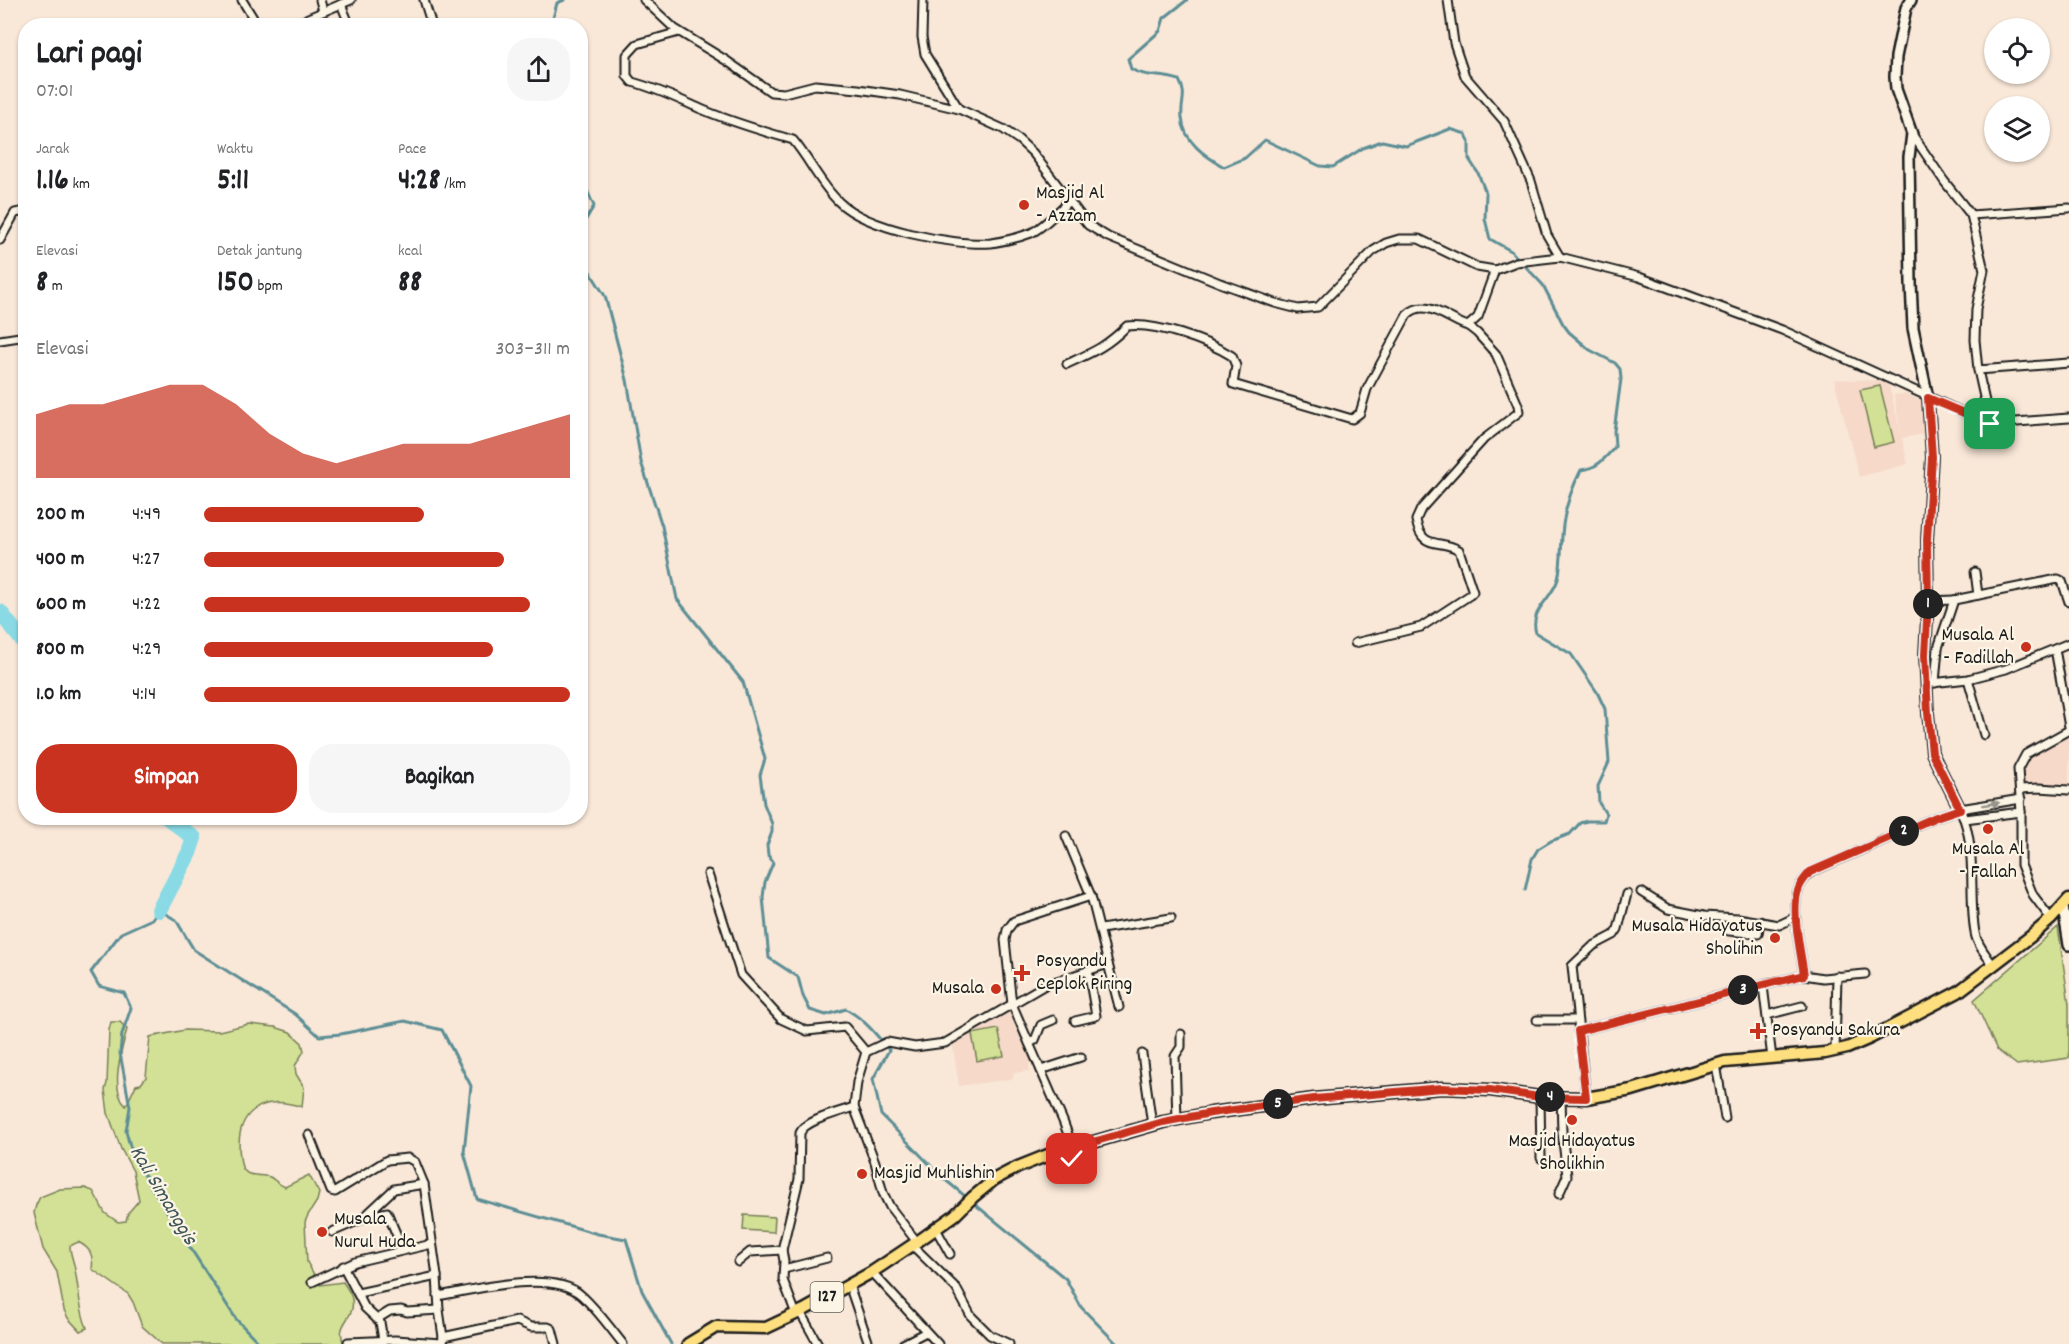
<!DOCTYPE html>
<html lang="id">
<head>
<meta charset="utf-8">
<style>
	:root { --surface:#fff; --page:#f6f6f6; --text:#202124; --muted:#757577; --accent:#c8321e }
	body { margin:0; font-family:Dekko,sans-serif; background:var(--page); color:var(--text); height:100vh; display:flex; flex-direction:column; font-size:22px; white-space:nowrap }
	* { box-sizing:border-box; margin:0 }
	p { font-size:20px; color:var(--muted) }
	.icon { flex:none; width:33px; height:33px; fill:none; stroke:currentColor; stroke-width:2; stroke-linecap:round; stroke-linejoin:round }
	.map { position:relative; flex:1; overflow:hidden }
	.panel { position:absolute; left:18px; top:18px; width:570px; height:807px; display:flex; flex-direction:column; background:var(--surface); border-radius:24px; box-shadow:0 2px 4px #0004 }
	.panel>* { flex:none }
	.fabs { position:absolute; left:1984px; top:18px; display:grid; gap:12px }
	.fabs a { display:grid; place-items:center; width:66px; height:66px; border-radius:50%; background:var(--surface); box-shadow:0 2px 4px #0004; font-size:30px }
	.pin { position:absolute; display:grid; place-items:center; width:51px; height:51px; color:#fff; margin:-26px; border-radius:12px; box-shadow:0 3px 9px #0006 }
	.km { position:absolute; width:30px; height:30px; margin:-15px; border-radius:50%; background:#222; color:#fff; font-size:16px; line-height:30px; text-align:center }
	.round { display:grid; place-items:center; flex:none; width:63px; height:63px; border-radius:24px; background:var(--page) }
	.headline { display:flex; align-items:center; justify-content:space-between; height:102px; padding:0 18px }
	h1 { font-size:33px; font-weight:700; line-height:45px }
	.figures { display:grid; grid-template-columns:repeat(3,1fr); gap:9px; height:102px; padding:6px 18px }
	.figures div { display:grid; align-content:center }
	.figures b { font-size:30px; font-weight:700 }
	.figures small { font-size:16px; font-weight:400 }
	.figures p { font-size:16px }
	.chart { height:168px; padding:12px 18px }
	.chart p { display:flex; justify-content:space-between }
	.chart svg { width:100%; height:108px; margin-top:6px; fill:var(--accent); opacity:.7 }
	.action { display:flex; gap:12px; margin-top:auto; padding:12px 18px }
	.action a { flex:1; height:69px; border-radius:24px; background:var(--accent); color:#fff; font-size:24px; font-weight:700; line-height:69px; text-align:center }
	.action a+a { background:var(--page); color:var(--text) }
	ul { padding:0 18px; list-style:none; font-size:20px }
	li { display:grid; grid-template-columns:96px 72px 1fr; align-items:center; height:45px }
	li i { height:15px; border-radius:8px; background:var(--accent) }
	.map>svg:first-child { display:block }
</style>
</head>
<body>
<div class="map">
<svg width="2069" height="1344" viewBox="0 0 2069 1344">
	<rect width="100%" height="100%" fill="#f9e8d8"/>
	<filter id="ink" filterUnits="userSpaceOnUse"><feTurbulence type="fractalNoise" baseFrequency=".0167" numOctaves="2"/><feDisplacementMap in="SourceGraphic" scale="12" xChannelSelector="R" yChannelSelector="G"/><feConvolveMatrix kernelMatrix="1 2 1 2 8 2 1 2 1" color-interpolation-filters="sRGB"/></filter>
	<g filter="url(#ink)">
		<g fill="#f6d9c9">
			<polygon points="1834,379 1888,381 1901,434 1894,395 1907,394 1921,401 1925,434 1902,438 1908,464 1859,477"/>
			<polygon points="2069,736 2069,789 2058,785 2021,788 2019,769 2027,757"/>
			<polygon points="1016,1005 1043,1062 1029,1064 1030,1071 1013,1073 1013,1079 959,1086 952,1041"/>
		</g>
		<g fill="#d2e195" stroke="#777e58" stroke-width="1.5">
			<polygon points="1880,386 1894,442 1874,447 1860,390"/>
			<polygon points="2058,927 2069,1004 2069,1058 2017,1065 1997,1050 1974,1000"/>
			<path d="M111 1022H120L127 1029C122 1049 109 1090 126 1106L136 1085 141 1084 146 1077 150 1037 185 1030 219 1031 249 1024 275 1027 290 1032 302 1043 304 1051 295 1066 296 1074 304 1087 302 1107C261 1093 234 1113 240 1157 241 1163 241 1169 247 1173 254 1177 262 1174 270 1177 275 1180 278 1184 285 1187L309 1175 319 1193 317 1201 308 1215 305 1222 307 1262 320 1285 343 1282C346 1287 351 1293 352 1299 356 1320 334 1322 344 1344H162L142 1326 133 1302 128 1294 92 1269C94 1255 90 1248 78 1242L70 1246C70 1255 74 1261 75 1270 79 1290 79 1309 87 1328L80 1331 68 1318 64 1310 57 1272 43 1249 34 1213 36 1205 40 1197 60 1189 85 1188 93 1191 105 1213 118 1222 126 1221 128 1213 139 1200 133 1171 121 1149 108 1113 105 1090 107 1083 109 1030Z"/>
			<polygon points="998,1029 1004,1056 977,1061 972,1034"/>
			<polygon points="744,1215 775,1217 774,1232 743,1230"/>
		</g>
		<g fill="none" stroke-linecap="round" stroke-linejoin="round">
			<g stroke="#5d8e95" stroke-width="3">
				<path d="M1187 0 1164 18 1160 31 1128 59 1131 69C1145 78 1164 74 1179 80 1188 96 1180 102 1182 118 1184 142 1205 156 1224 167L1245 158 1265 140 1320 166 1333 167 1363 148 1382 141 1406 146 1450 129 1466 134 1469 142V159L1478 173 1486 193 1485 219 1490 239 1511 251 1543 285 1563 324 1569 332 1590 350 1615 363 1620 369 1621 379 1614 431 1615 447C1605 458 1597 469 1581 470 1573 486 1567 501 1564 519 1560 539 1563 559 1558 579 1552 600 1529 609 1536 633L1571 654 1597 692 1605 709 1609 762 1598 786 1599 803 1606 814 1604 821H1587L1580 823 1570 834 1551 841 1538 849 1532 859 1525 890"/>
				<polyline points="551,26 557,3 564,0"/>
				<polyline points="580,175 594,206 580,229"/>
				<path d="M580 245 587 267 605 296 627 380 641 462 662 526 677 599 743 682 765 759 760 775 764 804 772 824V832L767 845 768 855 773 863 765 882 763 897 769 958 798 977 803 996 810 1010 826 1015 846 1009C864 1019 876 1034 889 1050L873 1079 881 1115 943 1178 1066 1279 1081 1307 1117 1344"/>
				<polyline points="260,1344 236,1319 148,1182 130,1146 126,1131 130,1107 120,1053 122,1034 131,1008 124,993 99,986 91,972 121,933 152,919 159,910 176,920 194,950 295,1014 319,1036 341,1034 405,1021 442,1030 471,1086 464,1152 477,1199 598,1234 626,1239 642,1291 671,1344"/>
			</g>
			<g stroke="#89dae5" stroke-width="16">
				<polyline points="0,612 26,645"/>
				<polyline points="159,910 189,853 194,838 168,818"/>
			</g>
			<defs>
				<g id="minor">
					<polyline points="242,0 258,26"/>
					<polyline points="320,0 323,11"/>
					<polyline points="424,0 432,26"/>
					<polyline points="644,0 675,29 727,61 771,92 784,93 815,85 858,89 900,95 959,109 1003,129 1019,140 1033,153 1088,225 1108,237 1220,283 1275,303 1298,309 1318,307 1373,251 1386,243 1399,239 1419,239 1477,267 1495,270 1516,262 1560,257 1639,277 1782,330 1986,423 1990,424 2069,418"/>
					<polyline points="923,0 922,37 925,54 959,109"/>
					<polyline points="1448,0 1454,43 1465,76 1504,121 1531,181 1547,235 1560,257"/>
					<polyline points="341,4 350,26"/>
					<polyline points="296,26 308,18 351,0"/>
					<path d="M679 32 637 44 627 55V76L632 82C656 88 678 99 701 109 731 122 762 131 793 140 810 160 820 184 839 202 867 229 953 246 991 243 1004 241 1018 238 1031 233 1044 227 1058 211 1069 201"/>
					<polyline points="1912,134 1944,181 1971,215 1984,270 1976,309 1975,340 1978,370 1990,424"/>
					<polyline points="1971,215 2069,208"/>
					<polyline points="0,240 15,213 26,211"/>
					<polyline points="0,340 26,336"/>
					<path d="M1067 364C1093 352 1106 347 1127 326 1155 322 1208 341 1232 356L1236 366 1233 384 1352 419 1360 413 1367 389 1407 315C1426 296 1449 321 1468 326L1478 317 1495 270"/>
					<polyline points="1978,370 2069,363"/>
					<polyline points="1975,572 1978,595"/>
					<polyline points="1928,601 1954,600"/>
					<path d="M1355 643 1421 627 1470 595 1473 592 1459 550C1440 538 1422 552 1416 520L1421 509 1484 439 1519 412 1518 405 1496 354 1477 333 1468 326"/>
					<polyline points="2055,649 2069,727"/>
					<polyline points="1968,679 1984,735"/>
					<polyline points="1932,683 1968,679 2006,669 2069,643"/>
					<polyline points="1935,683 1938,648 1954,600 2058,579 2062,581 2069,602"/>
					<polyline points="2020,789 2039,788 2069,790"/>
					<path d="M1960 809C1978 848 1968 892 1975 933 1977 945 1987 956 1993 965"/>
					<polyline points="1965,819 2021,812"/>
					<polyline points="1066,836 1091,896 1119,1007"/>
					<polyline points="708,874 741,975 781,1019 807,1031 845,1027 866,1052"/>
					<polyline points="1641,892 1668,909 1704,916 1738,918 1779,925 1796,917"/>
					<polyline points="2051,919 2033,895 2021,865 2021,812 2018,769 2026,754 2069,730"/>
					<polyline points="1101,929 1171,918"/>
					<polyline points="1729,931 1758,934 1760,921"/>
					<path d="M1804 975C1801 953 1790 908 1799 888 1801 882 1806 877 1811 872L1936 817 1960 809 2021 799"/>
					<polyline points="1804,975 1823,978 1865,974"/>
					<polyline points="1763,986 1772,1058"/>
					<polyline points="1767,1015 1802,1006"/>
					<polyline points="1537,1020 1577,1020"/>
					<polyline points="1075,1021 1096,1016 1088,970"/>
					<polyline points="1578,1031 1804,975"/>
					<polyline points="1029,1043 1035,1040 1041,1025 1053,1020"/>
					<polyline points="1835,1051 1837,976"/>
					<polyline points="1142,1054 1152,1125"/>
					<polyline points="1716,1064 1725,1118"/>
					<polyline points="1041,1070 1081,1057"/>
					<polyline points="1540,1097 1541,1158"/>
					<polyline points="1586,1098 1572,966 1593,946 1614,935 1618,929 1627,894"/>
					<polyline points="1177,1120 1175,1056 1181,1047 1181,1034"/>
					<polyline points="309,1135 331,1191 335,1192 387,1160 408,1158 415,1162 424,1184 437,1276 439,1310 443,1337 442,1344"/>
					<polyline points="1071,1174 1073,1148 1063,1121 1012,1004 1005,940 1007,930 1014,921 1091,896"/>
					<polyline points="1559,1194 1567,1176 1562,1132 1561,1097"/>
					<polyline points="365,1218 387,1212 403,1250"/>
					<polyline points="935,1227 950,1254"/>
					<polyline points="332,1232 362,1219 394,1189 424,1184"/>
					<polyline points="917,1242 890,1207 883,1193 875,1162 854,1107 857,1082 866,1052 887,1042 915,1047 945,1043 1045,985 1108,964"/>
					<polyline points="912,1245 956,1288 971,1316 990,1335 1009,1344"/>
					<polyline points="738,1262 750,1252 782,1250"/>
					<polyline points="343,1266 365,1308 380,1322 383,1340"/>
					<polyline points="784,1269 827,1258"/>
					<polyline points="872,1272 938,1344"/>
					<polyline points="312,1282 355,1262 432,1244"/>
					<polyline points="849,1285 869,1344"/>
					<polyline points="358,1293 437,1276"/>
					<path d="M438 1296C474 1290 552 1269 581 1295 597 1309 610 1328 623 1344"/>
					<polyline points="800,1312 818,1344"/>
					<path d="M796 1314 783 1280 784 1261 782 1250 799 1179 800 1133C805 1120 840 1112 854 1107"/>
					<polyline points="377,1319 390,1311 401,1310 407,1312 439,1310"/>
					<polyline points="443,1337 517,1321 531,1327 548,1327 552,1329 556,1344"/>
					<polyline points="348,1342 395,1340 442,1343"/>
					<polyline points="903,1344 926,1332"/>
				</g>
				<g id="tertiary">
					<polyline points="1911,0 1906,8 1896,57 1895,77 1896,89 1912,134 1909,157 1911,283 1913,328 1928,398 1932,457 1927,540 1928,601 1925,655 1928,713 1932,753 1960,809"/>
					<polyline points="2063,907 2069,945"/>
				</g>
				<polyline id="primary" points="688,1344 716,1327 766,1328 804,1310 872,1272 917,1242 955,1215 973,1197 995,1179 1018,1167 1048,1155 1163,1122 1211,1113 1314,1099 1442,1088 1490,1090 1540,1097 1586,1098 1632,1090 1725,1062 1825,1053 1847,1048 1870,1038 1958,992 2030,937 2051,919 2069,899"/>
			</defs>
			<use href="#minor" stroke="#1c1c1c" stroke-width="11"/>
			<use href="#tertiary" stroke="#1c1c1c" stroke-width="14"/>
			<use href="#primary" stroke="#1c1c1c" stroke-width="15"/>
			<use href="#minor" stroke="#fcf5e5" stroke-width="7"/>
			<use href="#tertiary" stroke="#fcf5e5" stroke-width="9"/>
			<use href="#primary" stroke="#fedf80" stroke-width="10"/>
		</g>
		<defs><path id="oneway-solid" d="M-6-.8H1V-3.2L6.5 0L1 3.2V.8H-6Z" transform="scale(1.5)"/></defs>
		<use fill="#97938b" href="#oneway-solid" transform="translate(1991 804) rotate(-9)"/>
	</g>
	<g fill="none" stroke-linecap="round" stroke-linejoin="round" filter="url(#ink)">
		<defs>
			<path id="route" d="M1072 1159V1148L1163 1122 1211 1113 1314 1099 1442 1088 1490 1090 1540 1097 1586 1098 1578 1031 1804 975C1801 953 1790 908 1799 888 1801 882 1806 877 1810 872L1936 817 1960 809 1932 753 1928 713 1925 655 1928 602 1927 540 1932 457 1928 398 1990 424"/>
		</defs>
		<use href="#route" stroke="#fff" stroke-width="12"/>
		<use href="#route" stroke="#c8321e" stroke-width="8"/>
	</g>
	<g fill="#c8321e" stroke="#fcf5e5" stroke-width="2">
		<circle cx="1024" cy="205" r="6"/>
		<circle cx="2026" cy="647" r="6"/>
		<circle cx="1988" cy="829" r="6"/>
		<circle cx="1775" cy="938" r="6"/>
		<path d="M1019 964h6v6h6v6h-6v6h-6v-6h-6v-6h6z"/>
		<circle cx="996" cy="989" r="6"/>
		<path d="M1755 1022h6v6h6v6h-6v6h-6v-6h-6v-6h6z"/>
		<circle cx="1572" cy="1120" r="6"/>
		<circle cx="862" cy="1174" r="6"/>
		<circle cx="322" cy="1232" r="6"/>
	</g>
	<g text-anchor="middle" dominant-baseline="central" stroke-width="4.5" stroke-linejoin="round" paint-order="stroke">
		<rect fill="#fcf5e5" stroke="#5f5d58" stroke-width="1.5" x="810.5" y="1282" width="33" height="30" rx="4.5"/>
		<g font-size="18" font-weight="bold" fill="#1c1c1c">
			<text x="827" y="1297">127</text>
		</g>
		<g font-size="20" fill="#1c1c1c" stroke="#fcf5e5" text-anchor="start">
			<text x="1036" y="194">Masjid Al<tspan x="1036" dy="23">- Azzam</tspan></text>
			<text x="2014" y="636" text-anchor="end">Musala Al<tspan x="2014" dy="23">- Fadillah</tspan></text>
			<text x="1988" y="850" text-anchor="middle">Musala Al<tspan x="1988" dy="23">- Fallah</tspan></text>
			<text x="1763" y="927" text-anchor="end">Musala Hidayatus<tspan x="1763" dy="23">Sholihin</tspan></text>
			<text x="1036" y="962">Posyandu<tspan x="1036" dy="23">Ceplok Piring</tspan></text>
			<text x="984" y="989" text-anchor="end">Musala</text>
			<text x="1772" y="1031">Posyandu Sakura</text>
			<text x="1572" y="1142" text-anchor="middle">Masjid Hidayatus<tspan x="1572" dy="23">Sholikhin</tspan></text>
			<text x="874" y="1174">Masjid Muhlishin</text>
			<text x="334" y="1220">Musala<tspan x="334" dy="23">Nurul Huda</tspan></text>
		</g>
		<g font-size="21" font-style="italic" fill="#3d5558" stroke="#fcf5e5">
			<text transform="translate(162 1196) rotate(59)">Kali Simanggis</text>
		</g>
	</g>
</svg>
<div class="fabs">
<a><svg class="icon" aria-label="locate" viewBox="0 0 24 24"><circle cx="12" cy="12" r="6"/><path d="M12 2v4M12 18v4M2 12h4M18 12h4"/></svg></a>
<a><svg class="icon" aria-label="layers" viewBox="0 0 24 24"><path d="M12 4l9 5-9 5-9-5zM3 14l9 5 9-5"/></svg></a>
</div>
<div class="pin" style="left:1990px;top:424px;background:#1e9e55"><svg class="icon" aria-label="arrive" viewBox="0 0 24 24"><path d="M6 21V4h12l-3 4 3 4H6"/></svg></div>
<div class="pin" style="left:1072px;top:1159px;background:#d93025"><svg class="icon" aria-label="check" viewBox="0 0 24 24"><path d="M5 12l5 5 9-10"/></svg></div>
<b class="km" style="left:1928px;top:604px">1</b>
<b class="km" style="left:1904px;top:831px">2</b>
<b class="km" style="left:1743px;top:990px">3</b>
<b class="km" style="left:1550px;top:1097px">4</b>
<b class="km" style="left:1278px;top:1104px">5</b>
<section class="panel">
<div class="headline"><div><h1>Lari pagi</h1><p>07:01</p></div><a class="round"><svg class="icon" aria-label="share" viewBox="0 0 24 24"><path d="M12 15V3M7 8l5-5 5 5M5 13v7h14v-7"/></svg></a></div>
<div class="figures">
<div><p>Jarak</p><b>1.16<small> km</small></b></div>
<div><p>Waktu</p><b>5:11</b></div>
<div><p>Pace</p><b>4:28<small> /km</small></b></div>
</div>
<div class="figures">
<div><p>Elevasi</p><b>8<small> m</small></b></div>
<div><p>Detak jantung</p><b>150<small> bpm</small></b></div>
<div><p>kcal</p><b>88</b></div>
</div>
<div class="chart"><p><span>Elevasi</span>303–311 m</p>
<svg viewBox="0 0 160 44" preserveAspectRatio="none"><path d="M0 44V18L10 14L20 14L30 10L40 6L50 6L60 14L70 26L80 34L90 38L100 34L110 30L120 30L130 30L140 26L150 22L160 18V44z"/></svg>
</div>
<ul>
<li><b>200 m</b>4:49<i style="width:60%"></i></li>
<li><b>400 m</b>4:27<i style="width:82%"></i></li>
<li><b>600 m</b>4:22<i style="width:89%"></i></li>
<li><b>800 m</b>4:29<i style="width:79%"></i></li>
<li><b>1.0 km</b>4:14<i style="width:100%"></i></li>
</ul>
<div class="action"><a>Simpan</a><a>Bagikan</a></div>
</section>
</div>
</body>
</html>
